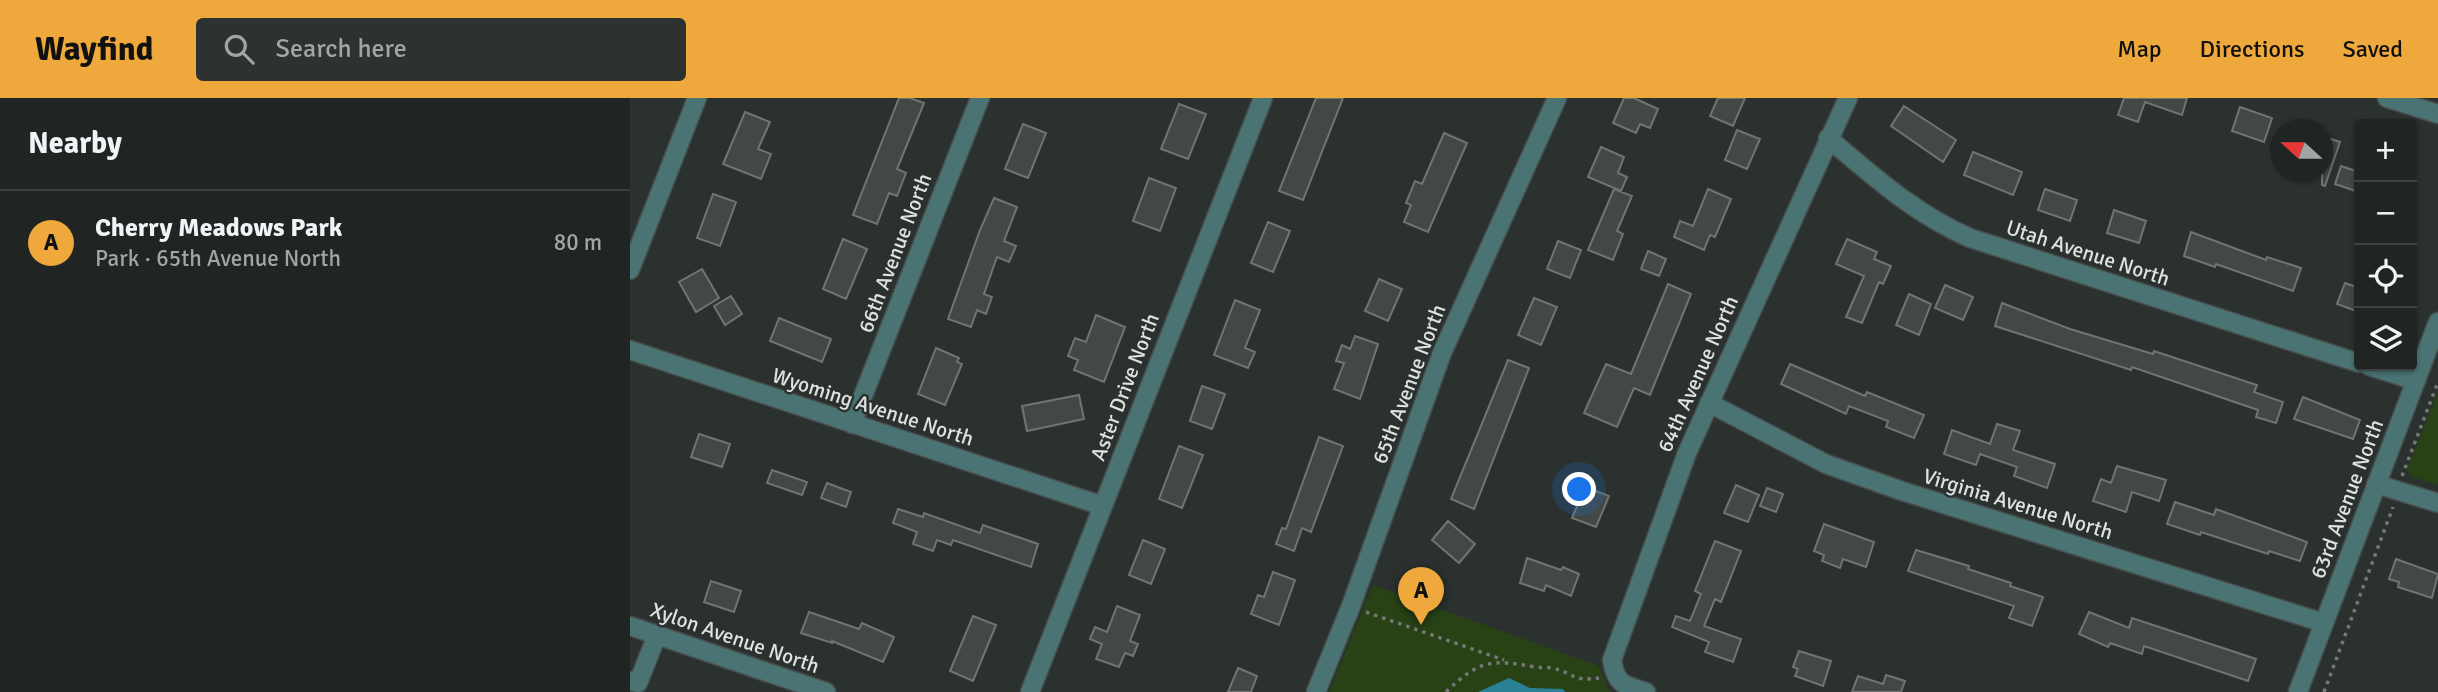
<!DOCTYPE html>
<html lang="en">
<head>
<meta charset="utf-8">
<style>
  :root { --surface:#202523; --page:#2d3130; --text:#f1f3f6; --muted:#a2a5a6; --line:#3d4241; --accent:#eea83c }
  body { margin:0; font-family:Signika,sans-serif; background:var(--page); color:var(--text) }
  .controls { position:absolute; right:21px; top:21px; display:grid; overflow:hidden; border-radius:7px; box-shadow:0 2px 5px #0004 }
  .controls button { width:63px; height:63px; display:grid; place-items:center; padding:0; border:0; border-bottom:2px solid var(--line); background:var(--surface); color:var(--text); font:35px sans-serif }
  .compass { position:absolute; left:1640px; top:21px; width:63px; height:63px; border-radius:50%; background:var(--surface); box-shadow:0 2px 5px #0004; rotate:291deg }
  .you { position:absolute; left:950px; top:392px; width:24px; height:24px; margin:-18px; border:5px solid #fff; border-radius:50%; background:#1a73e8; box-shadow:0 0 0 10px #1a73e833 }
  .badge { display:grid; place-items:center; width:46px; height:46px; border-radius:50%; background:var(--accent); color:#111; font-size:23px; font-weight:700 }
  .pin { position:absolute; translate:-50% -58px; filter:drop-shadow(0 2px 4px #0008) }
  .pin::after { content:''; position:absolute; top:37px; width:24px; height:21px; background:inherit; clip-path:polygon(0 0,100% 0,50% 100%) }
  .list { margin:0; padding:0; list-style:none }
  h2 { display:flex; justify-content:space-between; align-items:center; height:91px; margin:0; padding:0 28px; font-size:30px }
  h2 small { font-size:23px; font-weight:400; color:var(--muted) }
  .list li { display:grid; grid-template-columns:46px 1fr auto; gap:21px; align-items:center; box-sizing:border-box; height:105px; padding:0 28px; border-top:2px solid var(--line) }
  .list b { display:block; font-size:26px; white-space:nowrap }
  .list p { margin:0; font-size:23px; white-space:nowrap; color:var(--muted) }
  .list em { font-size:23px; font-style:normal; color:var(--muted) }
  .icon { flex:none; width:38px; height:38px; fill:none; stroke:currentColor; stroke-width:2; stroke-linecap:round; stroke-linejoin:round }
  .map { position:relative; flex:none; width:1808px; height:594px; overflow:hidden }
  header { display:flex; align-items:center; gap:42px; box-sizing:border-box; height:98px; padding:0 35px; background:var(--accent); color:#111 }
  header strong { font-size:33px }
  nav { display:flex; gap:38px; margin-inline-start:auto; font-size:24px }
  .search { width:490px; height:63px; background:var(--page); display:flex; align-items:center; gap:18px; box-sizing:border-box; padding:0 24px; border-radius:7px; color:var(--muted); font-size:26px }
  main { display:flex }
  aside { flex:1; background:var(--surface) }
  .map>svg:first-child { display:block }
  .green { fill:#284215 }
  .water { fill:#298193 }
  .building { fill:#434844; stroke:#707571; stroke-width:2 }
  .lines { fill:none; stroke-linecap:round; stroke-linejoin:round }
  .minor-casing { stroke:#484d4b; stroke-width:21 }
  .path { stroke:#737876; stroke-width:3.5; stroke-dasharray:3.5 5; stroke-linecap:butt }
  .minor { stroke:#497473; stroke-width:18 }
  .labels { text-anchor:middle; stroke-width:5; stroke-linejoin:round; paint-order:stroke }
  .street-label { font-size:21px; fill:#dee2e1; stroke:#2b312f }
</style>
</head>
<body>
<header>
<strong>Wayfind</strong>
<div class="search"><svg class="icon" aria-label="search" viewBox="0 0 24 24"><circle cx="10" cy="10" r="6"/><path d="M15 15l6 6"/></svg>Search here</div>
<nav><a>Map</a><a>Directions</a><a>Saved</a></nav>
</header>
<main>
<aside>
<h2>Nearby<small></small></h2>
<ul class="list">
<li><span class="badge">A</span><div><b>Cherry Meadows Park</b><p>Park · 65th Avenue North</p></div><em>80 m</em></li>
</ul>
</aside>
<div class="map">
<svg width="1808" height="594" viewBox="0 0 1808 594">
  <rect width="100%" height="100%" fill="#2b312f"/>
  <path class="green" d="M1808,293V387L1783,379L1777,372Z
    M743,487L969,568L978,592L983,594H699Z"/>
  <path class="water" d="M879,580L900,590L933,591L935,594H848Z"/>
  <path class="building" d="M269,0H280L294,5L267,71L276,75L267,98L259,95L247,126L223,117Z
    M686,0H713L673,102L649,93Z
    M994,0H1004L1028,11L1020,30L1010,26L1006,35L983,25Z
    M1088,0H1115L1103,28L1080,18Z
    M1494,0H1557L1552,17L1515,4L1508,24L1488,17Z
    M549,6L576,16L558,61L531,51Z
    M1274,8L1326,42L1313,64L1261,28Z
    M1610,9L1642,20L1634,44L1602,33Z
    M115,14L140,24L128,51L141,56L131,81L93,66Z
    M393,26L416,35L398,80L375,71Z
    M1107,32L1130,41L1117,71L1095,62Z
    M814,35L837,45L798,134L774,124L781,107L776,105L785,83L792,86Z
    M1692,38L1710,44L1695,88L1692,87Z
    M971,49L994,59L988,75L997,79L991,93L958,79Z
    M1343,54L1392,74L1383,97L1334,77Z
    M1711,68L1729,74V94L1705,86Z
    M519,80L546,90L530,133L503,123Z
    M984,91L1002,98L987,133L993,136L983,162L958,152Z
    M1078,91L1101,101L1085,139L1080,137L1074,152L1044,139L1050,123L1063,128Z
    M1415,91L1447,102L1440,123L1408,112Z
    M83,96L106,104L90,148L67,140Z
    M364,100L387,109L374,143L386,148L379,164L367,159L354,196L362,199L356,216L347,212L341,229L318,221L350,132Z
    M1484,112L1516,123L1509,145L1477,135Z
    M638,124L660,133L643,174L621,165Z
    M1561,134L1636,162L1637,159L1671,170L1663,193L1586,166L1585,169L1554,158Z
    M213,141L237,151L216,201L193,191Z
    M1217,141L1247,154L1244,161L1261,168L1253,186L1249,184L1232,225L1216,219L1234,178L1206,166Z
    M928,143L951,152L940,180L917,171Z
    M1018,153L1036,161L1029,178L1011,171Z
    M72,171L89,200L66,214L49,184Z
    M749,181L772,191L758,223L735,213Z
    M1715,185L1729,190V214L1707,206Z
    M1038,186L1061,196L1020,297L1004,290L987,329L954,315L976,266L1001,276Z
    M1315,187L1343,199L1333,222L1305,210Z
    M1279,196L1301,206L1289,237L1266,227Z
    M101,198L112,216L95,227L84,208Z
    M904,200L927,209L911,247L888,237Z
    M605,202L630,212L615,250L625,254L618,270L584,257Z
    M1372,205L1440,231L1523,256L1524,253L1627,287L1624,294L1653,304L1646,325L1626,319L1628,312L1502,269L1501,272L1365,228Z
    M466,217L495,229L474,284L444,272L448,262L438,258L445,240L456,244Z
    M149,220L201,241L192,264L140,243Z
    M725,238L748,246L730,301L704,291L714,265L706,263L712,247L720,251Z
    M306,250L329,260L327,264L332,266L315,307L288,296Z
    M878,262L899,270L844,411L821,401Z
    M1160,266L1235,298L1237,294L1294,317L1284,340L1256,329L1258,323L1219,308L1216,316L1151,286Z
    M572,288L595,296L582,331L560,323Z
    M449,297L454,321L397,333L392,308Z
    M1673,299L1730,322L1723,341L1664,321Z
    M1367,326L1390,333L1383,352L1425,366L1417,390L1384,378L1387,369L1350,356L1346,367L1314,356L1322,332L1360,346Z
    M69,336L100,346L92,369L61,359Z
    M689,339L713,348L681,434L672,430L664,453L646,446L652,430L656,431Z
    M549,348L573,357L552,410L529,401Z
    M1487,368L1536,382L1529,403L1502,394L1496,414L1463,403L1471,381L1481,385Z
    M142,372L177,384L172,397L137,385Z
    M197,385L221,394L216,409L191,400Z
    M1106,387L1129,397L1118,424L1094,415Z
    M955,389L979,398L966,429L942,420Z
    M1137,390L1153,396L1146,414L1130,408Z
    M1545,404L1584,417L1586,411L1677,444L1670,463L1639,453L1638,456L1571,434L1570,437L1537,426Z
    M268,411L293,419L294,415L350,435L353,427L408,446L401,469L323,442L321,447L307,442L303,453L283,446L287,434L263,425Z
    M818,423L845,446L829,465L802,442Z
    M1194,426L1244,444L1236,469L1213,461L1210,470L1192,463L1194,457L1184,453Z
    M513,442L535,451L521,486L499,477Z
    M1085,443L1111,453L1091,504L1085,501L1074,528L1111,541L1103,564L1075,554L1079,544L1042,529L1046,518L1060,523L1071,496L1065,493Z
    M1286,452L1339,468L1338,471L1381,485L1380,488L1413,499L1402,528L1379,520L1384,508L1278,473Z
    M897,460L931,472L933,469L949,476L941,498L916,487L914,493L890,485Z
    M1766,461L1808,476L1802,500L1768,489L1769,484L1759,481Z
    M643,474L665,482L649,527L621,516L628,497L634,499Z
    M81,483L111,493L104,514L74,504Z
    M487,508L510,517L500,543L508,546L503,558L495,555L489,569L466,561L472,546L460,541L465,529L477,534Z
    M179,514L229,531L232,525L264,539L253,564L202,543V545L171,535Z
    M1459,514L1499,530L1502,520L1626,561L1618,583L1514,548L1512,556L1480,545L1478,549L1449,536Z
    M343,518L366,527L343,583L320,573Z
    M1169,553L1201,563L1193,588L1165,578L1168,571L1163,569Z
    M608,570L627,578L621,594H598Z
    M1256,577L1275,583L1271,594H1222L1228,578L1253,586Z"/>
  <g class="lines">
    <defs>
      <path id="minor" d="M1757,0L1808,16
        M1198,40C1243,78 1286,117 1340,140L1729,265
        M0,172L67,0
        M0,252L473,408
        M1739,268L1786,283
        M1079,305L1196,366L1272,393L1694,525
        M222,326L350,0
        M1746,386L1808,405
        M0,528L196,594
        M0,583L8,585L27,537
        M400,594L633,0
        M686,594L721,508L812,255L927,0
        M1016,594C994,587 986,587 982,562L1057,355L1218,0
        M1668,594L1808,224"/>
    </defs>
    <use href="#minor" class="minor-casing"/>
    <path class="path" d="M1772,378L1808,284
      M736,514L874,562
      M816,594C849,562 861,561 905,569C911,570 917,569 922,570C945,575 941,584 969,580
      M1694,594L1763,409"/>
    <use href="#minor" class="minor"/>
  </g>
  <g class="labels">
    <g class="street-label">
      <text transform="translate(265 155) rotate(-69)" y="7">66th Avenue North</text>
      <text transform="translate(1458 155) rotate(18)" y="7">Utah Avenue North</text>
      <text transform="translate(1068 276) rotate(-66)" y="7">64th Avenue North</text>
      <text transform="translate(779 286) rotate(-69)" y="7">65th Avenue North</text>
      <text transform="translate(495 289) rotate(-69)" y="7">Aster Drive North</text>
      <text transform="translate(243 309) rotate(18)" y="7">Wyoming Avenue North</text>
      <text transform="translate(1717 401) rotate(-69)" y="7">63rd Avenue North</text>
      <text transform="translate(1388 406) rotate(17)" y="7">Virginia Avenue North</text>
      <text transform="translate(105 540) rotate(19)" y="7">Xylon Avenue North</text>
    </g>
  </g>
</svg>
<div class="controls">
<button>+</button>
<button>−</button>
<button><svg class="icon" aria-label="locate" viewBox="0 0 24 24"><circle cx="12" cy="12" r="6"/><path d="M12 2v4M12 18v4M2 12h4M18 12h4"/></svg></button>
<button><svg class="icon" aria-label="layers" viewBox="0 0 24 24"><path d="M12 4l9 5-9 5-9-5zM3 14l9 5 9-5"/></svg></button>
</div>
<svg class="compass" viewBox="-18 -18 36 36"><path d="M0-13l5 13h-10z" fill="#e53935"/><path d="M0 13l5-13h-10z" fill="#a2a5a6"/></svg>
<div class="you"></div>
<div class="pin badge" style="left:791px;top:527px">A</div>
</div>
</main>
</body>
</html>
